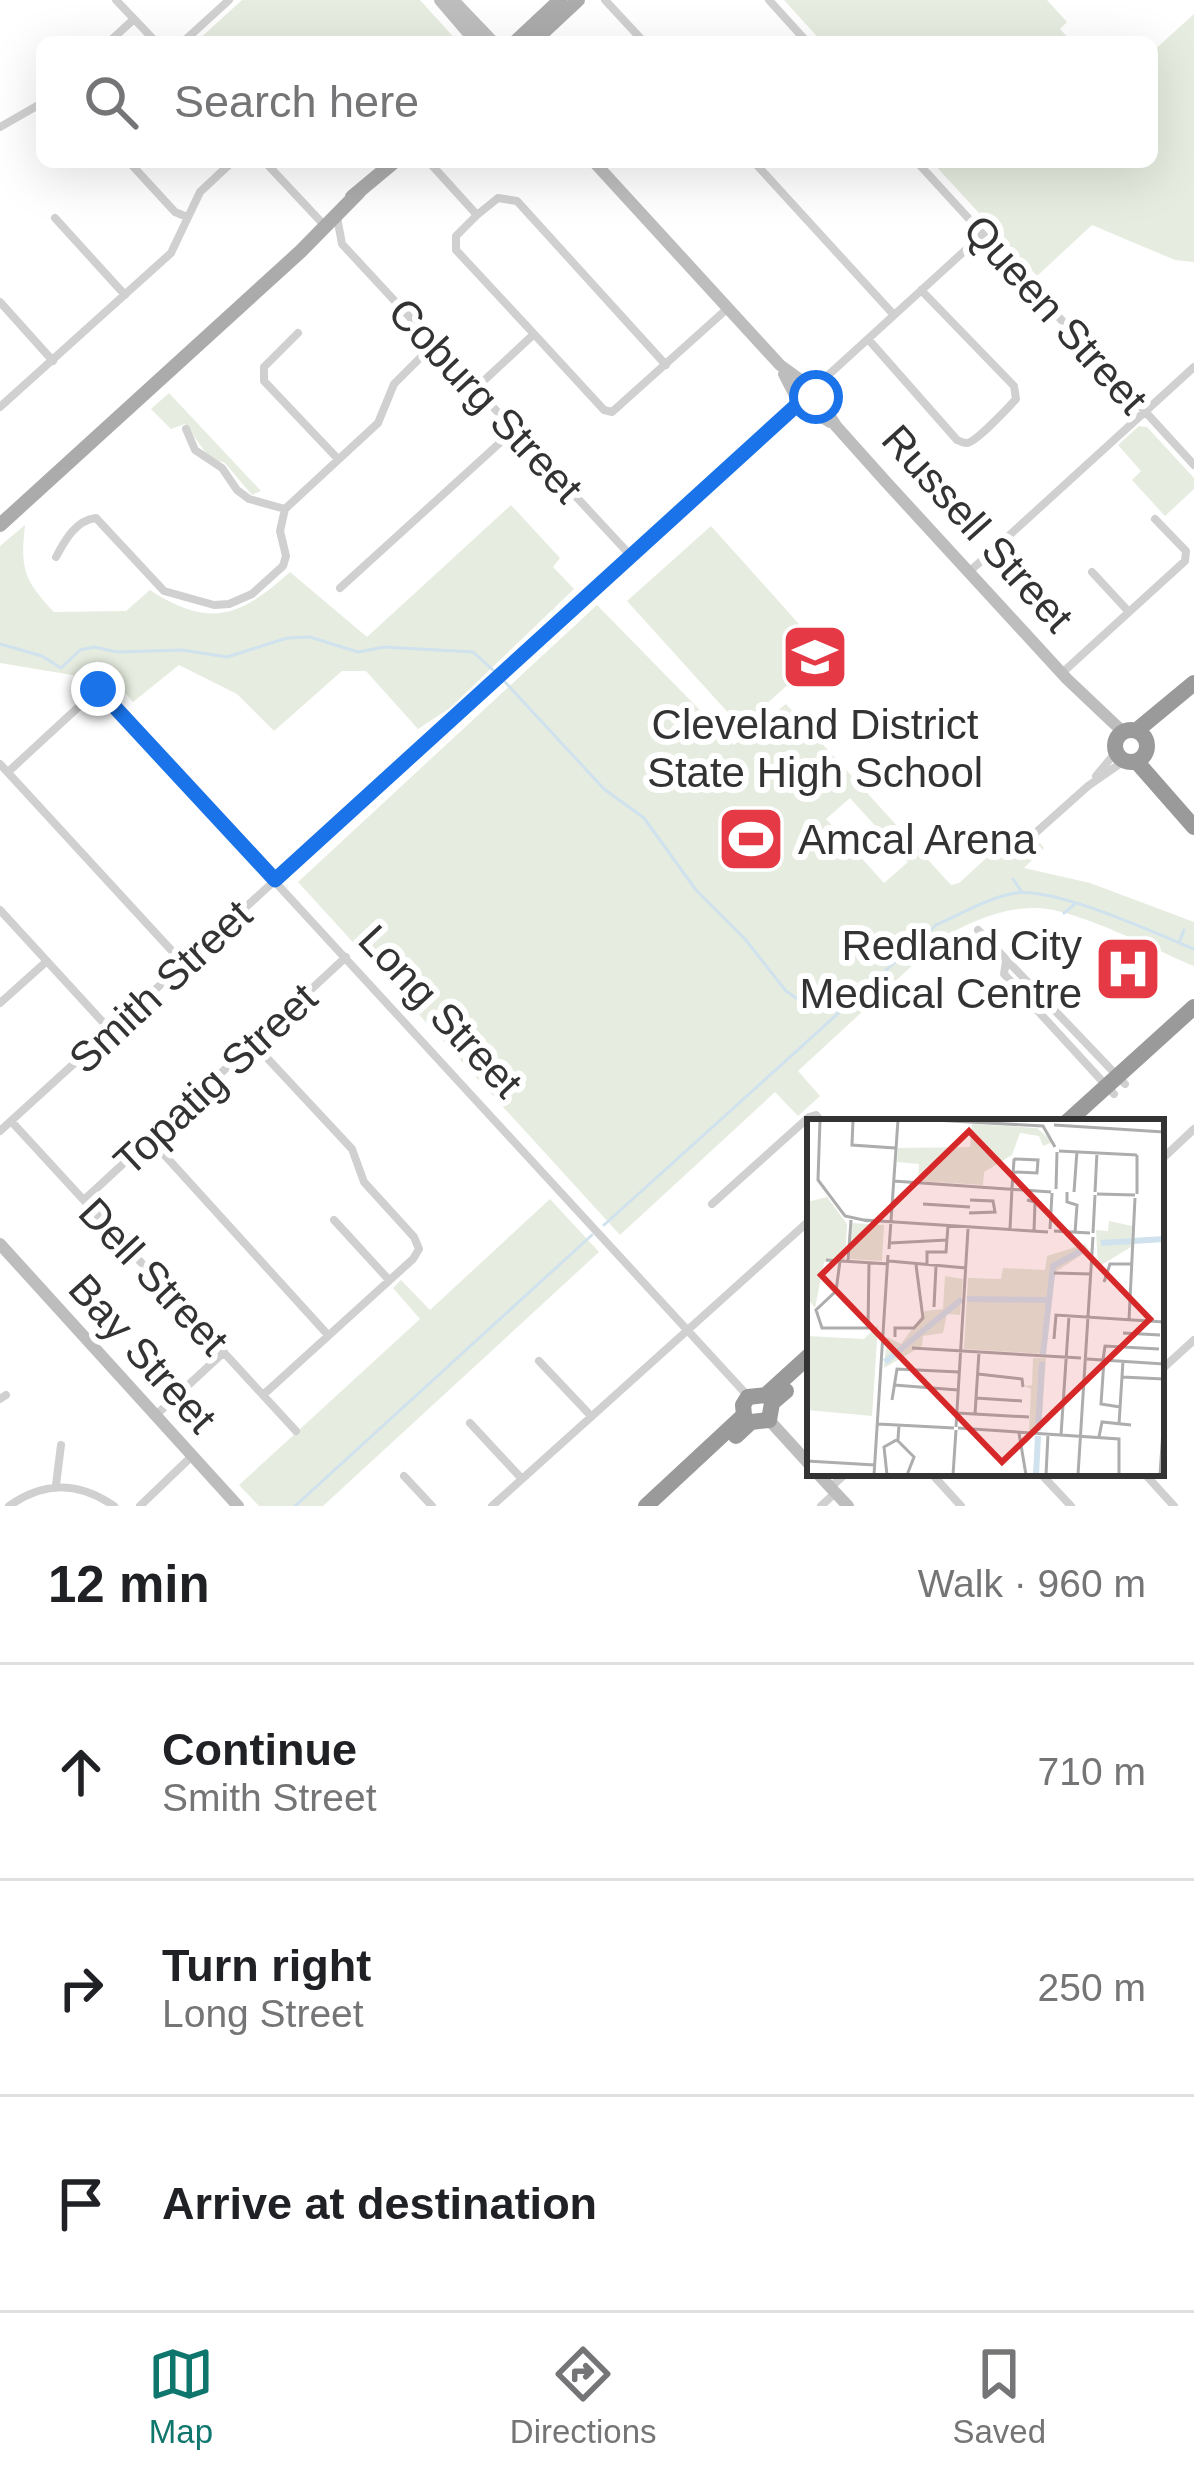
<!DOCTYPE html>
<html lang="en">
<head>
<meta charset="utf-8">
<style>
  :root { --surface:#fff; --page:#f6f6f6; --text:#202124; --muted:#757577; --line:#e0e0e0; --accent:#0f766e }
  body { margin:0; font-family:Helvetica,sans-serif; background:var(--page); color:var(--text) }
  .stop { position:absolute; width:36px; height:36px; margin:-27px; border:9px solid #1a73e8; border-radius:50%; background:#fff }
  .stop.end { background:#1a73e8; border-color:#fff; box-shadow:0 3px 12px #0008 }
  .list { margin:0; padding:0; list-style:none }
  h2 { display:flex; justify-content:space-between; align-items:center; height:156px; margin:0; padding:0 48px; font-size:51px }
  h2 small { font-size:39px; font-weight:400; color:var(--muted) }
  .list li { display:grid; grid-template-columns:78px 1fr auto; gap:36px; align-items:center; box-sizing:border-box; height:216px; padding:0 48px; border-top:3px solid var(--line) }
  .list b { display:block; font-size:45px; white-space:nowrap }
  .list p { margin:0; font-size:39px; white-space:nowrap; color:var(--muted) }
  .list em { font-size:39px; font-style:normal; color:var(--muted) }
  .icon { flex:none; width:66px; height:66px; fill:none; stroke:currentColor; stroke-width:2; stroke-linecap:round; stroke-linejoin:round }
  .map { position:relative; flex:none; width:1194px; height:1506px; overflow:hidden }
  .search { position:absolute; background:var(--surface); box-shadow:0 12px 48px #0002; left:36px; right:36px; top:36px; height:132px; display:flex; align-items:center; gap:30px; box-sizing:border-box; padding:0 42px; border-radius:18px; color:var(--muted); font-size:45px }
  .sheet { height:804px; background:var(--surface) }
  nav { display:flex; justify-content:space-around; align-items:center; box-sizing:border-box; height:168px; border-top:3px solid var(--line); background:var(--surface); font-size:33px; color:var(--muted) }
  nav a { display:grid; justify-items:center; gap:6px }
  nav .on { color:var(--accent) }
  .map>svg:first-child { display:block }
  .green { fill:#e6ecdf; fill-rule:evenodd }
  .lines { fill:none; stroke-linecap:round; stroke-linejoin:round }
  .stream { stroke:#cfe2ee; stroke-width:3 }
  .street { stroke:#d0d0d0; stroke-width:8 }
  .secondary { stroke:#bdbdbd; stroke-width:12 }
  .primary { stroke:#ababab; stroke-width:14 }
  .highway { stroke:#9a9a9a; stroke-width:16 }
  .route { stroke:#1a73e8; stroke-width:15 }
  .labels { text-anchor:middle; stroke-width:12; stroke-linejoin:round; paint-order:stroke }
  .street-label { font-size:42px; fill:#333; stroke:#fff }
  .poi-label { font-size:42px; fill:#333; stroke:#fff }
  .inset-river { fill:none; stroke:#cfe2ee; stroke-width:6 }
  .inset-road { fill:none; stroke:#adadad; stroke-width:3 }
  .view { fill:#d62828; fill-opacity:0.15; stroke:#d62828; stroke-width:6 }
  .inset-edge { fill:none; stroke:#333; stroke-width:6 }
</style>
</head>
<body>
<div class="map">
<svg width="1194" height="1506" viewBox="0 0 1194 1506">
  <rect width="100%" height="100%" fill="#fff"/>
  <path class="green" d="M242,0H420L458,42H196Z
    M784,0H1047L1067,22L1060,29L1072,42H822Z
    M1194,14V262L1175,260L1092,225L1037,276L932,162H1152V52Z
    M169,393L261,491L252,495L225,463L209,457L185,424L171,429L151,409Z
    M1139,426L1147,427L1194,478V489L1165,516L1132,480L1141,471L1118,445Z
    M511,505L560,558L553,567L574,589L450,708L418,729L366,671H342L274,731L237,694L179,665L133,702L97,661L78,676L0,663V546L25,525C20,569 24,580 54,612L126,611L150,590C210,629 240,617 290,572L367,637Z
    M711,526L824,652L741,727L627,601Z
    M597,605L734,745L786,704L951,885L959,883L1017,830L1027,846L1040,843L1044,848L1024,868L1090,883L1194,922V966C1155,950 1077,909 1037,908C1005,907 968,922 941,939L798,1071L820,1096L798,1116L775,1092L620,1235L298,882ZM850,798L908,862L884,883L826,819Z
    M550,1199L599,1252L323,1506H259L239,1485L420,1319L393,1288L401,1280L430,1310Z"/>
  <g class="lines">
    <path class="stream" d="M0,644L42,656L61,668L80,650L94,647L117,652L182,650L227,657L287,638L310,637L358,652L385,647L473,652L493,670
      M505,682L604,789L644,818L696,890L745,939L786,991L815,1011L842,1010
      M1013,879L1022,892
      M1064,913L1075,904
      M1179,943L1184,930
      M604,1225L936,925C962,914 987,898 1015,893C1055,887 1153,932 1194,949
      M295,1506L592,1235"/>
    <path class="street" d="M116,0L156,42
      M605,0L644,42
      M769,0L807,42
      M109,42L134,19
      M183,42L229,0
      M0,127L42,103
      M129,162L175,212L187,217
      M265,162L325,226
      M429,162L477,215L498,198L517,201L666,365
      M754,162L894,315
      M917,162L1194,465
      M477,215L456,236V250L534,334
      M337,217L342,244L631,556
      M55,218L125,295
      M0,302L53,361
      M298,333L264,367V381L338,459
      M868,339L957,440C960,441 963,443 967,443C975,443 1009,407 1016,399L1014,386L921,290
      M476,388L534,334L604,410L612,412L728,308
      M813,389L982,235
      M0,407L171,253L200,192L232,162
      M186,429L195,450L222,468L237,490L249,499L285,509
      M285,509L378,423L394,384L434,344
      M56,557C65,540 76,520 96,518L164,591L214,605L229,604L252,594L283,566L286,556L280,531L285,509
      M969,572L1194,367
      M1092,572L1129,612
      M340,588L514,430
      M82,672L747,1395
      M1062,673L1185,561L1186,551L1155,519
      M0,764L184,964
      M8,772L98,689
      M1096,776L1116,752
      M1032,836L1088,786L1124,761
      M0,910L111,1031
      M978,930L1125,1084
      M1006,961L1004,974L1114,1094
      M0,1003L47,961
      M254,1044L352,1149L364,1182L414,1237L419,1249L413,1259L263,1395
      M11,1121L296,1431
      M0,1131L799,403
      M150,1139L328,1335
      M1161,1160L1194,1129
      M84,1200L346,957
      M712,1204L809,1117L816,1115L822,1122
      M334,1220L389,1280
      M539,1361L591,1416
      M1161,1370L1194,1340
      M0,1399L6,1395
      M155,1416L224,1352
      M470,1423L522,1479
      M931,1473L961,1506
      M1040,1473L1071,1506
      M1144,1473L1174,1506
      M404,1476L432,1506
      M56,1485L61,1445
      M831,1487L846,1473
      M9,1506C44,1481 78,1481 114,1506
      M140,1506L192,1456
      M492,1506L810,1220
      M821,1506L834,1494"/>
    <path class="secondary" d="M440,0L476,42
      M453,0L493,42
      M594,162L780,365L813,389L836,426L887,483L1067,679L1123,732
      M784,374L799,403L830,422
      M0,1244L238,1506
      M769,1420L810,1465
      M817,1473L848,1506"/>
    <path class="primary" d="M515,42L560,0
      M533,42L578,0
      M352,197L394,162
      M0,525L301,251L359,192"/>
    <path class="highway" d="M1115 746a16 16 0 1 1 32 0a16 16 0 1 1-32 0Z
      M1136,731L1194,683
      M1136,761L1194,827
      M1067,1122L1194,1007
      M736,1436L751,1422L769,1420L772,1403L786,1391
      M646,1506L744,1415L743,1405L748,1397L766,1395L810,1355"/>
  </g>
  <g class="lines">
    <path class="route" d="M98,689L275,880L799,403L809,406L816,397"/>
  </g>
  <defs>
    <symbol id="school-square" viewBox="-11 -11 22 22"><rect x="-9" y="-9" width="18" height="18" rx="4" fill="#e63946" stroke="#fff"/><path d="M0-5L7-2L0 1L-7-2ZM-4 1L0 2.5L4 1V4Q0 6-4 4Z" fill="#fff"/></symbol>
    <symbol id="stadium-square" viewBox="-11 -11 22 22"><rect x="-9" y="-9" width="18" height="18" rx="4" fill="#e63946" stroke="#fff"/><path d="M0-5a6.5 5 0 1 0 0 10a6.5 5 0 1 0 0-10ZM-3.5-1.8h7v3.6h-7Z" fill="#fff"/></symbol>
    <symbol id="hospital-square" viewBox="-11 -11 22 22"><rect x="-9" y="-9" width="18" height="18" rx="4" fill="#e63946" stroke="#fff"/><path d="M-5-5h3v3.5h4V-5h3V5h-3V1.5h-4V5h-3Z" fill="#fff"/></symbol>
  </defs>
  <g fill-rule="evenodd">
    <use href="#school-square" x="777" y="619" width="76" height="76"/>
    <use href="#stadium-square" x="713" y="801" width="76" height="76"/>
    <use href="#hospital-square" x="1090" y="931" width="76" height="76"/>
  </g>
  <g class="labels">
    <g class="street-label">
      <text transform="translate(1056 314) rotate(48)" y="15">Queen Street</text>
      <text transform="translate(486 400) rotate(47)" y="15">Coburg Street</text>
      <text transform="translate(978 528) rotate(48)" y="15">Russell Street</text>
      <text transform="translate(160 986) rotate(-43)" y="15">Smith Street</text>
      <text transform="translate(441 1011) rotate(47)" y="15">Long Street</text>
      <text transform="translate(215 1079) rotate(-43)" y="15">Topatig Street</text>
      <text transform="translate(154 1276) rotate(47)" y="15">Dell Street</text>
      <text transform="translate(143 1353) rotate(48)" y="15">Bay Street</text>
    </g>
    <g class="poi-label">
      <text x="815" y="739">Cleveland District<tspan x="815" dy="48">State High School</tspan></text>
      <text x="798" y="854" text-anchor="start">Amcal Arena</text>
      <text x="1082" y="960" text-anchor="end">Redland City<tspan x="1082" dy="48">Medical Centre</tspan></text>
    </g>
  </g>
  <g transform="translate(807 1119)">
    <rect width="357" height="357" fill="#fff"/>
    <path d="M165,5L230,9L246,23L236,27L232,17L213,14L205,36L177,53L176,66L111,62L112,45L90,43L91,29L163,28ZM20,78L40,105L38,140L17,143L8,189L0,179V83ZM302,102L325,107L324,128L291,148L289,111L301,112ZM45,104L77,106L75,142L43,140ZM278,125L282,131L245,155L239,235L157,230L161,159L194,160L196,149L238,151L240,137ZM138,157L156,160L153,196L140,195L136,214L116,217L115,227L77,249L80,218L94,225L118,192L136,190ZM71,206L65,297L0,291V217L57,220ZM226,239H239L234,312H222L224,270L217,267L225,266Z" fill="#e6ecdf"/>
    <path class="inset-river" d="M294,124L357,120M160,180L239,181M236,235L246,147L279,129M78,243L155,180M231,311L235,243M229,356L231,317"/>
    <path class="inset-road" d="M13,1L11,61L38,97L61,102M46,1L45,26L88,29M127,1L236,7L248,28M247,6L357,13M252,32L330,36M330,36V75M86,62L244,73M249,70L250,33M260,73V83L270,86L268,114M267,73L270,32M288,73L290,33M290,75L328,76M220,81L228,83L227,112M116,85L163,88M162,94L188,93L186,82L163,81M57,101L241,113M203,110L205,69L207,41L208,40L231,41L230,54L207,53M243,110L245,74M247,112L283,114M286,114L288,76M83,124L140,121M82,130L91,1M19,141L82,145M33,142L29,172L9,191L15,209H61L62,144M41,142L44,101M82,142L159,149M120,147V133H139L141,107M247,154L284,155M297,163L303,145H325M127,188L129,147M322,201L328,79M316,214L353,216M88,218V209H107L116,199L109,146M247,220L249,196L357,203M105,229L274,239M280,240L357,245M296,241L298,227L352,230M297,241L294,285L313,288M171,255L215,260L216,268M315,258L357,260M87,266L151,271M169,279L215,282M85,281L90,250L152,253M150,294L222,298M168,295L172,233M71,305L147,309M312,305L316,242M149,308L161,110M151,309L312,320V356M212,314L219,356M254,316L262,197M292,318L295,303L324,306M90,321L107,338L100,356M0,342L68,346M67,356L81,136M80,356L77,328L91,320L92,306M146,356L149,311M239,356L241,315M271,356L286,118M353,356L357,296"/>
    <path class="view" d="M162,12L343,200L195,343L14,156Z"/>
    <rect width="357" height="357" class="inset-edge"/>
  </g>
</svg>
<div class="stop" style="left:816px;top:397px"></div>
<div class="stop end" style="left:98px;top:689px"></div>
<div class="search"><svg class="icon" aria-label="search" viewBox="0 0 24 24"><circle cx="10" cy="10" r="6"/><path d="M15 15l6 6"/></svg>Search here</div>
</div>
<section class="sheet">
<h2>12 min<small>Walk · 960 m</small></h2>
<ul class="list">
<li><svg class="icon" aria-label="ahead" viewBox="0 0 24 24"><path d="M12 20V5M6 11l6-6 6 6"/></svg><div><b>Continue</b><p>Smith Street</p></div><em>710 m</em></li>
<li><svg class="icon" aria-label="right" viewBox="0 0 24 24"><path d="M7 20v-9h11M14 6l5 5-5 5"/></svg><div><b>Turn right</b><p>Long Street</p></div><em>250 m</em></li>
<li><svg class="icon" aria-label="arrive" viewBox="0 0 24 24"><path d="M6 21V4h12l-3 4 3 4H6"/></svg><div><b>Arrive at destination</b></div></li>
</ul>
</section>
<nav>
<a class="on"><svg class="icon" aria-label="map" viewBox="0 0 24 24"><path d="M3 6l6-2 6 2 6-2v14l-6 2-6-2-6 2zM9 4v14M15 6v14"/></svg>Map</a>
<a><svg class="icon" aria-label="directions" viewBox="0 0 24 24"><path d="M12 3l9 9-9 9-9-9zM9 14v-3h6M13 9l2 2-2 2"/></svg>Directions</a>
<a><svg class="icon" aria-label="saved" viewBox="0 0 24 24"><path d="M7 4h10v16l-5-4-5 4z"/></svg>Saved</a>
</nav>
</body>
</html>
